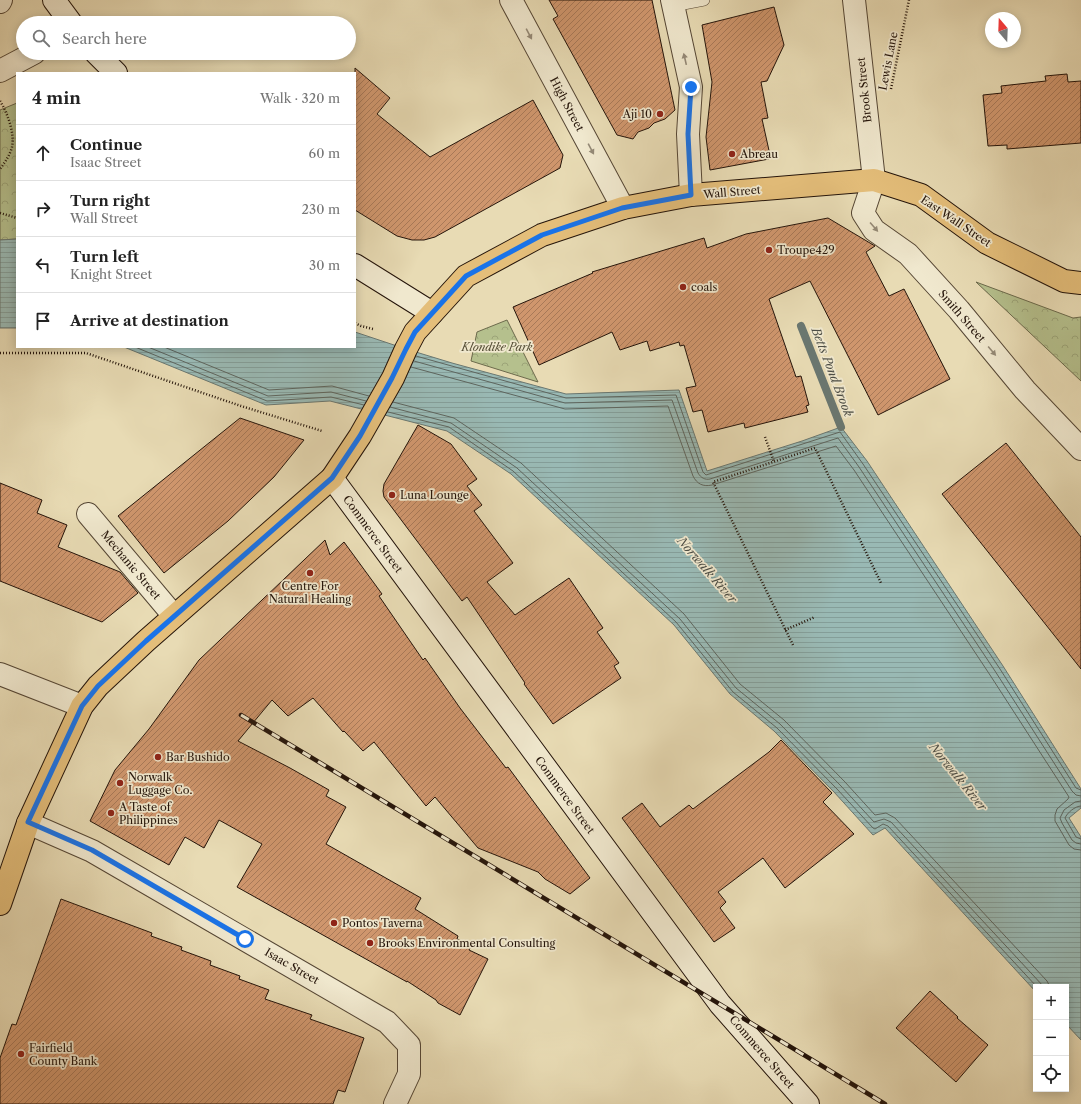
<!DOCTYPE html>
<html lang="en">
<head>
<meta charset="utf-8">
<style>
  :root { --surface:#fff; --page:#f2f2f2; --text:#222; --muted:#767676; --line:#e0e0e0 }
  body { margin:0; font-family:"Libre Caslon Text",serif; background:var(--page); color:var(--text) }
  .controls { position:absolute; right:12px; bottom:12px; display:grid; overflow:hidden; border-radius:0px; box-shadow:0 2px 10px #0003 }
  .controls button { width:36px; height:36px; display:grid; place-items:center; padding:0; border:0; border-bottom:1px solid var(--line); background:var(--surface); color:var(--text); font:20px sans-serif }
  .compass { position:absolute; left:985px; top:12px; width:36px; height:36px; border-radius:50%; background:var(--surface); box-shadow:0 2px 10px #0003; rotate:341deg }
  .stop { position:absolute; width:12px; height:12px; margin:-9px; border:3px solid #1a73e8; border-radius:50%; background:#fff }
  .stop.end { background:#1a73e8; border-color:#fff; box-shadow:0 1px 4px #0008 }
  .list { margin:0; padding:0; list-style:none }
  h2 { display:flex; justify-content:space-between; align-items:center; height:52px; margin:0; padding:0 16px; font-size:17px }
  h2 small { font-size:13px; font-weight:400; color:var(--muted) }
  .list li { display:grid; grid-template-columns:26px 1fr auto; gap:12px; align-items:center; box-sizing:border-box; height:56px; padding:0 16px; border-top:1px solid var(--line) }
  .list b { display:block; font-size:15px; white-space:nowrap }
  .list p { margin:0; font-size:13px; white-space:nowrap; color:var(--muted) }
  .list em { font-size:13px; font-style:normal; color:var(--muted) }
  .icon { flex:none; width:22px; height:22px; fill:none; stroke:currentColor; stroke-width:2; stroke-linecap:round; stroke-linejoin:round }
  .map { position:relative; flex:none; width:1081px; height:1104px; overflow:hidden }
  .search { position:absolute; background:var(--surface); box-shadow:0 2px 10px #0003; left:16px; top:16px; width:340px; height:44px; display:flex; align-items:center; gap:10px; box-sizing:border-box; padding:0 14px; border-radius:22px; color:var(--muted); font-size:15px }
  .panel { position:absolute; background:var(--surface); box-shadow:0 2px 10px #0003; left:16px; top:72px; width:340px; height:276px; border-radius:0px }
  .map>svg:first-child { display:block }
  .park { fill:url(#park-crowns); stroke:#6c6a4c }
  .water { fill:url(#water-rules); stroke:#6a7770 }
  .lines { fill:none; stroke-linecap:round; stroke-linejoin:round }
  .shore { stroke:#5e665f; stroke-width:1 }
  .stream { stroke:#6a7770; stroke-width:8 }
  .building { fill:url(#building-hatch); stroke:#24140a }
  .lane-casing { stroke:#554634; stroke-width:12 }
  .street-casing { stroke:#554634; stroke-width:24 }
  .secondary-casing { stroke:#24140a; stroke-width:24 }
  .primary-casing { stroke:#24140a; stroke-width:24 }
  .path { stroke:#24140a; stroke-width:2.5; stroke-dasharray:1 2; stroke-linecap:butt }
  .lane { stroke:#f0e8ce; stroke-width:11 }
  .street { stroke:#f0e8ce; stroke-width:22 }
  .secondary { stroke:#f0e8ce; stroke-width:22 }
  .primary { stroke:#e4be7a; stroke-width:22 }
  .rail-casing { stroke:#24140a; stroke-width:4.5 }
  .rail { stroke:#f0e8ce; stroke-width:3; stroke-dasharray:9; stroke-linecap:butt }
  .oneway { fill:#948976 }
  .route { stroke:#1a73e8; stroke-width:5 }
  .poi-dot { fill:#8f2418; stroke:#f0e8ce; stroke-width:1.5 }
  .labels { text-anchor:middle; stroke-width:3.5; stroke-linejoin:round; paint-order:stroke }
  .street-label { font-size:11px; fill:#24140a; stroke:#f0e8ce }
  .poi-label { font-size:11px; fill:#24140a; stroke:#f0e8ce; text-anchor:start }
  .park-label { font-size:11px; font-style:italic; fill:#575038; stroke:#f0e8ce }
  .water-label { font-size:12px; font-style:italic; fill:#4d4e46; stroke:#f0e8ce }
</style>
</head>
<body>
<div class="map">
<svg width="1081" height="1104" viewBox="0 0 1081 1104">
  <defs>
    <pattern id="park-crowns" width="20" height="18" patternUnits="userSpaceOnUse"><rect width="20" height="18" fill="#b5c08d"/><path d="M2 6a3 3 0 1 1 6 0M12 15a3 3 0 1 1 6 0" fill="none" stroke="#9ca478"/></pattern>
    <pattern id="water-rules" width="6" height="5" patternUnits="userSpaceOnUse"><rect width="6" height="5" fill="#99b9b4"/><path d="M0 2.5h6" fill="none" stroke="#849e99"/></pattern>
    <pattern id="building-hatch" width="6" height="6" patternUnits="userSpaceOnUse"><rect width="6" height="6" fill="#cf966d"/><path d="M-1 1l2-2M0 6l6-6M5 7l2-2" fill="none" stroke="#a87958"/></pattern>
  </defs>
  <rect width="100%" height="100%" fill="#e8dbb4"/>
  <filter id="stains"><feTurbulence type="fractalNoise" baseFrequency=".005" numOctaves="4"/><feColorMatrix values="0 0 0 0 .2 0 0 0 0 .09 0 0 0 0 .02 0 0 0 .5 -.17"/></filter>
  <radialGradient id="worn" r=".72"><stop offset=".6" stop-color="#630" stop-opacity="0"/><stop offset="1" stop-color="#630" stop-opacity=".3"/></radialGradient>
  <path class="park" d="M17,103V239L0,240V110Z
    M976,282L1073,318L1081,317V381Z
    M507,320L538,382L471,361L477,332Z"/>
  <path class="water" d="M17,239V328H0V240Z
    M355,332L406,349L452,363L566,394L679,390L707,471L802,441L841,427L867,461L1003,666L1081,789V808L1069,818L1081,837V1040L1066,1024V987H1036V992L885,828L873,835L834,792L774,731L730,694L674,625L511,474L447,431L330,401L266,405L124,347H355Z"/>
  <g class="lines">
    <path class="shore" d="M135,347L267,401L331,397L364,405
      M148,347L268,396L331,392L366,401
      M164,347L269,390L332,386L369,396
      M416,356L566,398L676,395L703,472L706,475L840,432L863,464L1000,669L1076,788L1081,790
      M414,361L565,403L672,400L698,473C701,478 705,480 710,479L838,438L859,467L995,671L1072,791L1076,795L1081,796
      M411,367L565,409L668,406L693,476C697,484 703,487 712,485L836,446L854,470L990,675L1069,797L1068,799L1057,809L1055,815V821L1069,845L1074,849L1081,850
      M393,402L454,418L521,463L684,614L740,684L784,720L845,782L875,815L886,813L895,818L1047,981L1050,987
      M390,407L451,423L517,468L680,619L736,688L780,724L841,786L874,822L884,819L891,822L1044,987
      M388,412L449,427L513,471L676,622L733,692L777,728L837,789L873,828L875,829L883,824L888,826L1037,987
      M1081,801L1075,802L1064,810L1060,818L1062,823L1072,840L1076,843L1081,844
      M1081,806C1075,806 1067,813 1065,818L1076,837L1081,839"/>
    <path class="stream" d="M801,326L841,427"/>
  </g>
  <path class="building" d="M549,0H652L675,110L665,119L654,123L649,128L638,132L633,139L617,135L553,19L558,16Z
    M774,7L784,45L767,81L761,82L768,118L762,119L770,155H768L769,159L710,170L706,137L712,82L702,25Z
    M355,68L390,98L377,114L430,157L533,100L563,155L560,168L435,237L424,240H412L397,236L355,210Z
    M1067,74L1068,82L1081,81V143L1007,149V145L988,146L983,95L1002,93L1001,86L1046,81L1045,76Z
    M828,218L875,246L866,252L889,296L904,289L950,379L878,415L810,281L769,299L796,377L801,376L809,405L806,406L808,412L745,428L744,423L708,432L702,410L693,412L686,388L696,386L684,345L680,346L679,342L650,351L647,341L620,350L612,332L539,365L513,307L593,273L592,272L704,238L707,248L746,234Z
    M240,418L304,440L274,477L228,521L164,573L118,516Z
    M418,425L451,444L477,479L467,486L482,505L474,511L513,563L487,582L515,615L569,578L603,628L597,632L619,663L614,666L621,678L553,724L524,684L525,683L467,597L462,601L384,497L383,491L384,484Z
    M1006,443L1081,537V669L942,494Z
    M0,483L42,500L37,513L67,525L58,547L120,572L138,593L102,622L0,581Z
    M325,540L330,555L344,542L382,594L379,596L423,660L425,658L460,708L506,768L508,767L590,878L570,894L545,879L538,872L478,848L435,797L426,806L374,742L363,751L344,731L343,732L313,698L288,716L272,700L238,741L290,768L329,790L326,796L346,807L326,844L421,898L415,909L458,936L457,939L471,946L469,950L488,959L460,1015L438,1003L436,1000L407,981V982L237,887L262,844L219,820L204,848L185,837L169,865L90,821L115,770L149,729L199,660Z
    M781,740L832,793L823,802L854,834L785,888L763,858L718,892L726,902L720,908L735,928L714,942L622,818L642,803L660,827L689,805L693,809L769,752Z
    M61,899L152,933L151,936L182,947L181,950L211,961L210,965L240,976L239,979L269,990L265,999L312,1015L310,1019L364,1038L345,1092L338,1090L333,1104H0V1058L12,1024L16,1025Z
    M930,991L958,1017L957,1018L988,1045L956,1082L896,1028Z"/>
  <g class="lines">
    <defs>
      <path id="lane" d="M673,6L704,0"/>
      <path id="street" d="M511,0L623,208
        M672,0L691,87L688,134L691,195
        M854,0L874,180L863,213L874,230L908,254L959,310L1025,390L1081,449
        M0,2L1,0
        M0,71L34,53
        M88,514L174,616
        M0,674L82,706
        M28,823L92,851L387,1022L409,1045V1074L395,1104"/>
      <path id="secondary" d="M54,0L71,23
        M96,53L116,73
        M355,265L432,313
        M332,478L720,1004L808,1104"/>
      <path id="primary" d="M0,904L28,823L82,706L98,686L146,641L332,478L360,436L393,378L406,349L415,332L466,276L542,235L623,208L691,195L874,180L921,195L987,243L1064,281L1081,283"/>
    </defs>
    <use href="#lane" class="lane-casing"/>
    <use href="#street" class="street-casing"/>
    <use href="#secondary" class="secondary-casing"/>
    <use href="#primary" class="primary-casing"/>
    <path class="path" d="M891,89L909,0
      M0,101C7,112 15,133 12,147C10,155 5,162 0,169
      M0,213L17,218
      M355,323L361,326L373,329
      M0,353H86L241,406L322,431
      M765,437L774,462
      M785,630L815,617
      M793,645L713,482L815,448L881,583"/>
    <use href="#lane" class="lane"/>
    <use href="#street" class="street"/>
    <use href="#secondary" class="secondary"/>
    <use href="#primary" class="primary"/>
    <defs>
      <path id="rail" d="M241,715L885,1104"/>
    </defs>
    <use href="#rail" class="rail-casing"/>
    <use href="#rail" class="rail"/>
  </g>
  <defs><path id="oneway-solid" d="M-6-.8H1V-3.2L6.5 0L1 3.2V.8H-6Z"/></defs>
  <g class="oneway">
    <use href="#oneway-solid" transform="translate(529 34) rotate(62)"/>
    <use href="#oneway-solid" transform="translate(685 59) rotate(-103)"/>
    <use href="#oneway-solid" transform="translate(591 149) rotate(62)"/>
    <use href="#oneway-solid" transform="translate(874 227) rotate(49)"/>
    <use href="#oneway-solid" transform="translate(992 351) rotate(50)"/>
  </g>
  <g class="lines">
    <path class="route" d="M245,939L92,850L28,822L82,706L98,686L146,641L332,478L360,436L392,378L406,349L415,332L466,276L542,235L622,208L691,195L688,134L691,87"/>
  </g>
  <g class="poi-dot">
    <circle cx="660" cy="114" r="4"/>
    <circle cx="732" cy="154" r="4"/>
    <circle cx="769" cy="250" r="4"/>
    <circle cx="683" cy="287" r="4"/>
    <circle cx="392" cy="495" r="4"/>
    <circle cx="310" cy="573" r="4"/>
    <circle cx="158" cy="757" r="4"/>
    <circle cx="120" cy="783" r="4"/>
    <circle cx="111" cy="813" r="4"/>
    <circle cx="334" cy="923" r="4"/>
    <circle cx="370" cy="943" r="4"/>
    <circle cx="21" cy="1054" r="4"/>
  </g>
  <g class="labels">
    <g class="street-label">
      <text transform="translate(888 61) rotate(-79)" y="4">Lewis Lane</text>
      <text transform="translate(864 90) rotate(-96)" y="4">Brook Street</text>
      <text transform="translate(567 104) rotate(62)" y="4">High Street</text>
      <text transform="translate(732 192) rotate(-5)" y="4">Wall Street</text>
      <text transform="translate(956 221) rotate(34)" y="4">East Wall Street</text>
      <text transform="translate(962 316) rotate(49)" y="4">Smith Street</text>
      <text transform="translate(373 534) rotate(54)" y="4">Commerce Street</text>
      <text transform="translate(131 565) rotate(50)" y="4">Mechanic Street</text>
      <text transform="translate(565 795) rotate(54)" y="4">Commerce Street</text>
      <text transform="translate(292 966) rotate(30)" y="4">Isaac Street</text>
      <text transform="translate(762 1052) rotate(49)" y="4">Commerce Street</text>
    </g>
    <g class="poi-label">
      <text x="652" y="118" text-anchor="end">Aji 10</text>
      <text x="740" y="158">Abreau</text>
      <text x="777" y="254">Troupe429</text>
      <text x="691" y="291">coals</text>
      <text x="400" y="499">Luna Lounge</text>
      <text x="310" y="590" text-anchor="middle">Centre For<tspan x="310" dy="13">Natural Healing</tspan></text>
      <text x="166" y="761">Bar Bushido</text>
      <text x="128" y="781">Norwalk<tspan x="128" dy="13">Luggage Co.</tspan></text>
      <text x="119" y="811">A Taste of<tspan x="119" dy="13">Philippines</tspan></text>
      <text x="342" y="927">Pontos Taverna</text>
      <text x="378" y="947">Brooks Environmental Consulting</text>
      <text x="29" y="1052">Fairfield<tspan x="29" dy="13">County Bank</tspan></text>
    </g>
    <g class="park-label">
      <text x="497" y="351">Klondike Park</text>
    </g>
    <g class="water-label">
      <text transform="translate(832 372) rotate(69)" y="4">Betts Pond Brook</text>
      <text transform="translate(707 570) rotate(49)" y="4">Norwalk River</text>
      <text transform="translate(958 777) rotate(51)" y="4">Norwalk River</text>
    </g>
  </g>
  <rect width="100%" height="100%" filter="url(#stains)"/>
  <rect width="100%" height="100%" fill="url(#worn)"/>
</svg>
<div class="controls">
<button>+</button>
<button>−</button>
<button><svg class="icon" aria-label="locate" viewBox="0 0 24 24"><circle cx="12" cy="12" r="6"/><path d="M12 2v4M12 18v4M2 12h4M18 12h4"/></svg></button>
</div>
<svg class="compass" viewBox="-18 -18 36 36"><path d="M0-13l5 13h-10z" fill="#e53935"/><path d="M0 13l5-13h-10z" fill="#767676"/></svg>
<div class="stop" style="left:245px;top:939px"></div>
<div class="stop end" style="left:691px;top:87px"></div>
<div class="search"><svg class="icon" aria-label="search" viewBox="0 0 24 24"><circle cx="10" cy="10" r="6"/><path d="M15 15l6 6"/></svg>Search here</div>
<section class="panel">
<h2>4 min<small>Walk · 320 m</small></h2>
<ul class="list">
<li><svg class="icon" aria-label="ahead" viewBox="0 0 24 24"><path d="M12 20V5M6 11l6-6 6 6"/></svg><div><b>Continue</b><p>Isaac Street</p></div><em>60 m</em></li>
<li><svg class="icon" aria-label="right" viewBox="0 0 24 24"><path d="M7 20v-9h11M14 6l5 5-5 5"/></svg><div><b>Turn right</b><p>Wall Street</p></div><em>230 m</em></li>
<li><svg class="icon" aria-label="left" viewBox="0 0 24 24"><path d="M17 20v-9H6M10 6l-5 5 5 5"/></svg><div><b>Turn left</b><p>Knight Street</p></div><em>30 m</em></li>
<li><svg class="icon" aria-label="arrive" viewBox="0 0 24 24"><path d="M6 21V4h12l-3 4 3 4H6"/></svg><div><b>Arrive at destination</b></div></li>
</ul>
</section>
</div>
</body>
</html>
